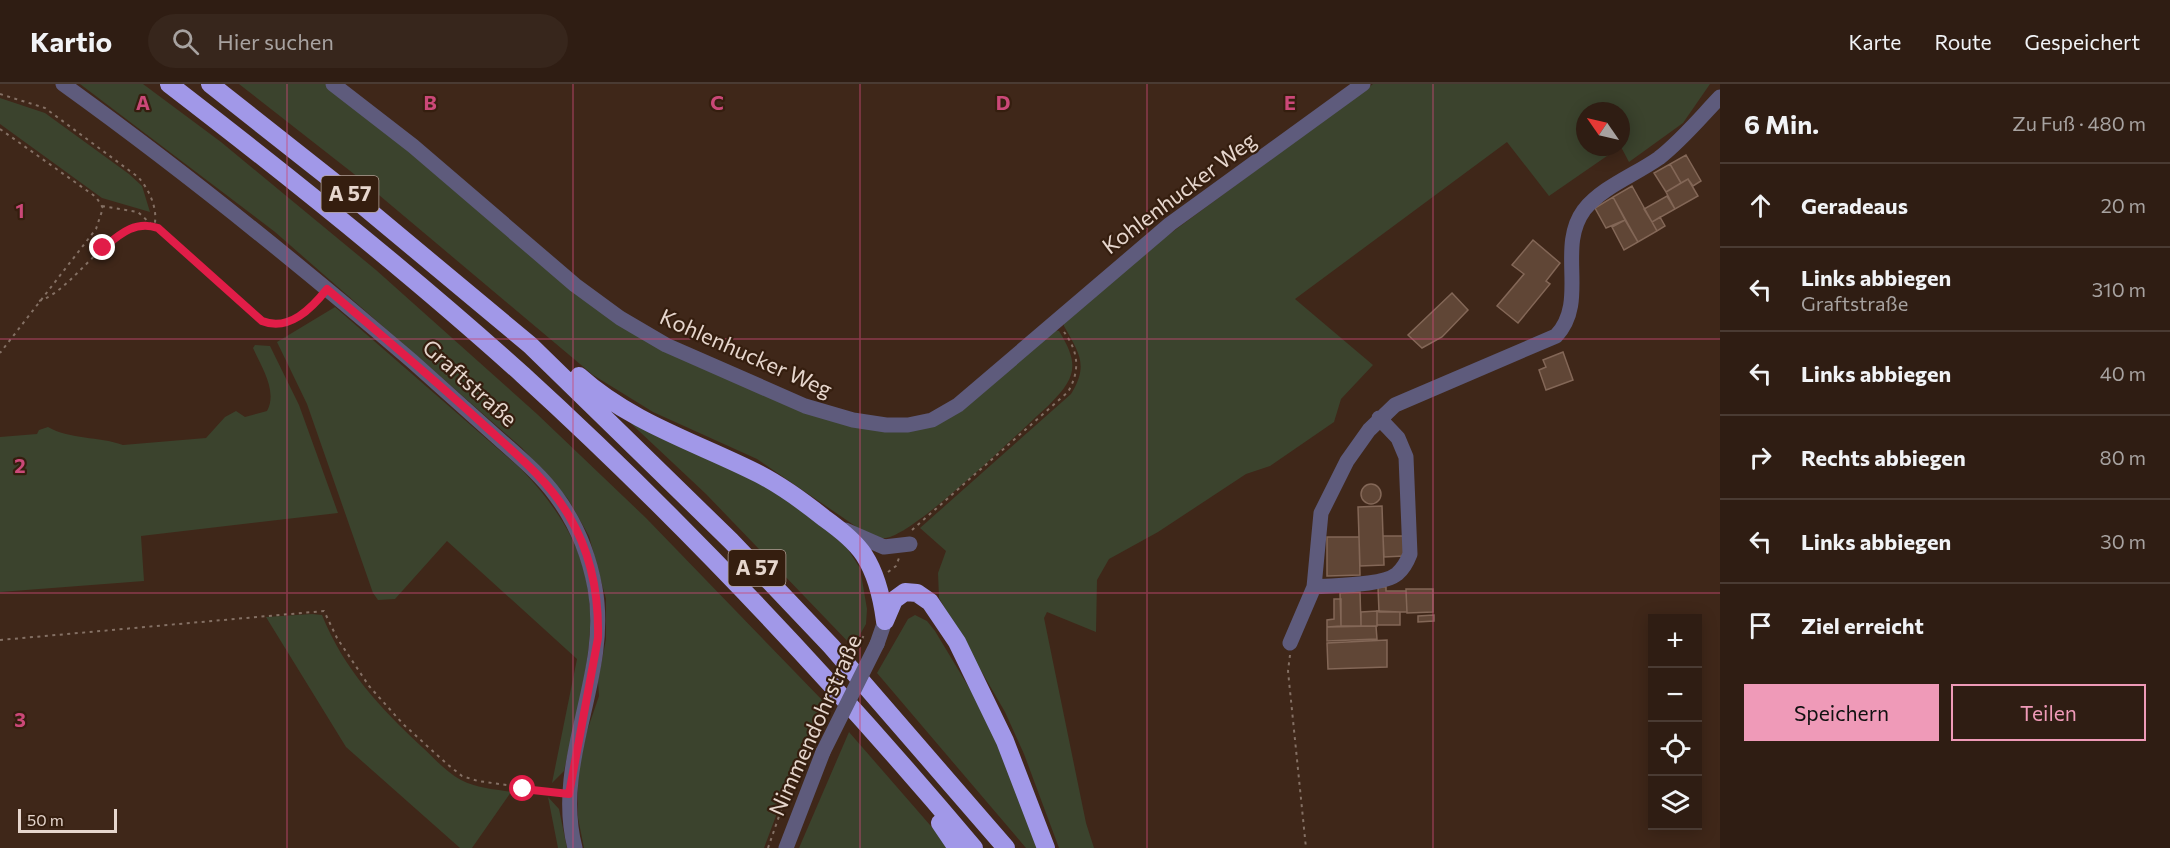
<!DOCTYPE html>
<html lang="de">
<head>
<meta charset="utf-8">
<style>
  :root { --surface:#2f1d13; --page:#37261c; --text:#f1f3f6; --muted:#a7a2a0; --line:#4a3b33; --accent:#ef9ab8 }
  body { margin:0; font-family:Commissioner,sans-serif; background:var(--page); color:var(--text) }
  .controls { position:absolute; right:18px; bottom:18px; display:grid; overflow:hidden; border-radius:0px; box-shadow:0 3px 15px #0003 }
  .controls button { width:54px; height:54px; display:grid; place-items:center; padding:0; border:0; border-bottom:2px solid var(--line); background:var(--surface); color:var(--text); font:30px sans-serif }
  .compass { position:absolute; left:1576px; top:18px; width:54px; height:54px; border-radius:50%; background:var(--surface); box-shadow:0 3px 15px #0003; rotate:304deg }
  .scale { position:absolute; left:18px; bottom:15px; width:99px; box-sizing:border-box; padding-left:6px; border:3px solid #e6d6cd; border-top:0; font-size:16px; line-height:21px; white-space:nowrap; color:#e6d6cd; -webkit-text-stroke:4px #351e0f; paint-order:stroke }
  .stop { position:absolute; width:18px; height:18px; margin:-14px; border:4px solid #e11d48; border-radius:50%; background:#fff }
  .stop.end { background:#e11d48; border-color:#fff; box-shadow:0 2px 6px #0008 }
  .list { margin:0; padding:0; list-style:none }
  h2 { display:flex; justify-content:space-between; align-items:center; height:78px; margin:0; padding:0 24px; font-size:26px }
  h2 small { font-size:20px; font-weight:400; color:var(--muted) }
  .list li { display:grid; grid-template-columns:39px 1fr auto; gap:18px; align-items:center; box-sizing:border-box; height:84px; padding:0 24px; border-top:2px solid var(--line) }
  .list b { display:block; font-size:22px; white-space:nowrap }
  .list p { margin:0; font-size:20px; white-space:nowrap; color:var(--muted) }
  .list em { font-size:20px; font-style:normal; color:var(--muted) }
  .actions { display:flex; gap:12px; padding:18px 24px }
  .actions a { flex:1; padding:14px 0; border:2px solid var(--accent); border-radius:0px; text-align:center; font-size:21px; color:var(--accent) }
  .actions .main { background:var(--accent); color:#111 }
  .icon { flex:none; width:33px; height:33px; fill:none; stroke:currentColor; stroke-width:2; stroke-linecap:round; stroke-linejoin:round }
  .map { position:relative; flex:none; width:1720px; height:764px; overflow:hidden }
  header { display:flex; align-items:center; gap:36px; box-sizing:border-box; height:84px; padding:0 30px; background:var(--surface); border-bottom:2px solid var(--line) }
  header strong { font-size:28px }
  nav { display:flex; gap:33px; margin-inline-start:auto; font-size:21px }
  .search { width:420px; height:54px; background:var(--page); display:flex; align-items:center; gap:15px; box-sizing:border-box; padding:0 21px; border-radius:33px; color:var(--muted); font-size:22px }
  main { display:flex }
  aside { flex:1; background:var(--surface) }
  .map>svg:first-child { display:block }
  .green { fill:#3b432d }
  .building { fill:#604636; stroke:#836757; stroke-width:1.5 }
  .lines { fill:none; stroke-linecap:round; stroke-linejoin:round }
  .path { stroke:#847064; stroke-width:2; stroke-dasharray:3 4.5; stroke-linecap:butt }
  .minor { stroke:#5e5b7c; stroke-width:15 }
  .highway { stroke:#a198e8; stroke-width:18 }
  .path-bridge { stroke:#847064; stroke-width:2; stroke-dasharray:3 4.5; stroke-linecap:butt }
  .minor-bridge { stroke:#5e5b7c; stroke-width:15 }
  .route { stroke:#e11d48; stroke-width:8 }
  .grid { fill:none; stroke:#cb4878; stroke-width:1.5; stroke-opacity:0.55 }
  .labels { text-anchor:middle; stroke-width:4.5; stroke-linejoin:round; paint-order:stroke }
  .shield { fill:#351e0f; stroke:#b19f94; stroke-width:1.5 }
  .shield-label { font-size:21px; font-weight:bold; fill:#e6d6cd }
  .street-label { font-size:22px; fill:#e6d6cd; stroke:#351e0f }
  .grid-label { font-size:20px; text-anchor:middle; font-weight:bold; fill:#cb4878; stroke:#351e0f; stroke-width:4.5; stroke-linejoin:round; paint-order:stroke }
</style>
</head>
<body>
<header>
<strong>Kartio</strong>
<div class="search"><svg class="icon" aria-label="search" viewBox="0 0 24 24"><circle cx="10" cy="10" r="6"/><path d="M15 15l6 6"/></svg>Hier suchen</div>
<nav><a>Karte</a><a>Route</a><a>Gespeichert</a></nav>
</header>
<main>
<div class="map">
<svg width="1720" height="764" viewBox="0 0 1720 764">
  <rect width="100%" height="100%" fill="#3f2719"/>
  <path class="green" d="M80,0H143L221,58L313,134L376,186L537,330L646,434L825,619L789,697L764,764H584L578,734V691L587,647L599,612L598,597L606,555V515L589,452L568,415L522,364L275,148Z
    M239,0H325L410,67L568,202L802,327L917,346L1054,246L1059,247C1080,281 1076,294 1049,321C1020,347 917,449 886,454C878,455 871,451 864,448L757,375L653,328L593,291L354,90Z
    M1373,0H1710L1683,39L1629,78L1621,63V27H1585V63H1620L1549,112L1507,58L1295,215L1373,281L1341,315L1334,338L1270,382L1246,390L1158,448L1109,475L1097,496L1096,548L1047,528L1044,534L1086,739L1094,764H1059L1024,670L1005,628L939,514L938,489L946,467L920,444L1071,310C1089,281 1079,269 1064,242V237L1137,174Z
    M0,14L45,29L129,90L142,102L150,128L102,114L0,40Z
    M335,223L520,384C621,488 591,561 564,687L552,699L577,575L447,457L395,515L378,516L373,509L307,320L277,258Z
    M255,261L270,262L299,321L338,429L141,452L144,497L0,508V353L37,350L39,346L48,343C71,356 98,352 123,361L206,354L225,333L236,327L245,333L267,327C278,307 261,282 253,264Z
    M623,332L767,403L813,434L847,464L860,484L867,525L866,540L853,563L706,410Z
    M312,530L322,531C343,584 381,625 422,663C434,674 446,688 461,696C477,704 493,705 511,708L472,764H460L346,663L266,533Z
    M915,531L927,537L935,547L994,645L1040,764H1026L877,589L908,535Z
    M849,648L950,764H799Z
    M548,713L559,725L567,764H558Z"/>
  <path class="building" d="M1686,71L1701,97L1693,102L1688,95L1681,99L1670,80Z
    M1670,80L1681,99L1666,108L1654,89Z
    M1688,95L1698,112L1675,125L1666,108Z
    M1632,102L1657,147L1638,158L1613,113Z
    M1667,112L1675,125L1652,138L1644,125Z
    M1613,113L1625,136L1606,144L1595,124Z
    M1660,133L1665,142L1657,147L1652,138Z
    M1625,136L1638,158L1624,166L1612,143Z
    M1533,156L1560,179L1546,197L1550,200L1518,239L1497,222L1524,190L1512,181Z
    M1452,209L1468,226L1442,253L1422,264L1408,251Z
    M1563,268L1573,296L1546,306L1539,286L1546,283L1543,276Z
    M1361 410a10 10 0 1 1 20 0a10 10 0 1 1-20 0Z
    M1382,422L1384,481L1360,482L1358,423Z
    M1383,452H1404V472L1384,473Z
    M1327,453H1359L1360,491L1327,492Z
    M1378,503H1386V507H1406L1407,528H1379Z
    M1406,505H1433V528L1407,529Z
    M1360,508L1361,542H1341L1340,509Z
    M1334,515H1341V542L1327,543V536L1334,535Z
    M1377,527L1400,528V541H1377Z
    M1377,527V542H1361V528Z
    M1434,531V537L1418,538V532Z
    M1376,542L1377,555L1327,557V543Z
    M1387,556V583L1328,585L1327,559Z"/>
  <g class="lines">
    <path class="path" d="M0,10L45,24L138,93C149,105 159,126 154,143
      M0,45L96,113L103,124L96,145L0,269
      M102,122L138,128L154,143
      M39,217C79,205 120,117 165,149L262,237C283,245 305,231 318,215
      M912,446L1068,308C1080,287 1079,268 1064,248
      M888,488L896,482L899,474
      M0,556L324,527L337,554L369,602L403,640L447,680L462,692L478,697L557,708
      M1290,571L1288,587L1306,764
      M768,764L786,712L811,655"/>
    <path class="minor" d="M63,0C184,87 299,180 412,277C441,303 470,329 499,355C519,373 540,390 556,412C576,439 589,471 595,504C611,593 552,676 575,764
      M333,0L413,62L575,201L620,234L666,261L805,322L853,336L886,341H908L932,336L958,321L1170,140L1363,0
      M845,446L884,463L910,460
      M1314,503C1334,501 1382,502 1397,490C1404,484 1407,478 1410,470L1406,373L1398,354L1379,334
      M1290,559L1314,503L1321,429L1347,377L1369,346L1395,321L1556,252C1589,217 1556,164 1584,126C1602,103 1635,91 1659,74C1682,56 1700,34 1720,13
      M877,560L885,537
      M786,764L823,668"/>
    <path class="highway" d="M169,0C290,93 410,189 523,291C684,438 834,598 974,764
      M210,0L338,101L530,261L731,457L831,562L1006,764
      M579,292C631,339 698,359 759,390C782,402 804,418 824,434C838,444 855,457 864,471C877,491 882,514 885,537
      M885,537L894,516L905,508L917,509L930,518L957,558L1005,657L1046,764
      M940,739L957,764"/>
    <path class="path-bridge" d="M811,655L865,549"/>
    <path class="minor-bridge" d="M823,668L877,560"/>
  </g>
  <g class="lines">
    <path class="route" d="M103,164C120,150 135,136 158,144L262,237C289,248 312,224 327,205C380,250 434,295 485,342C516,370 548,396 569,432C591,469 599,511 598,554L569,710L523,705"/>
  </g>
  <path class="grid" d="M287,0V764M573,0V764M860,0V764M1147,0V764M1433,0V764M0,255H1720M0,509H1720"/>
  <g class="labels">
    <g class="shield">
      <rect x="321.5" y="92" width="57" height="36" rx="4.5"/>
      <rect x="728.5" y="466" width="57" height="36" rx="4.5"/>
    </g>
    <g class="shield-label">
      <text x="350" y="117">A 57</text>
      <text x="757" y="491">A 57</text>
    </g>
    <g class="street-label">
      <text transform="translate(1179 109) rotate(-37)" y="8">Kohlenhucker Weg</text>
      <text transform="translate(746 269) rotate(24)" y="8">Kohlenhucker Weg</text>
      <text transform="translate(470 299) rotate(42)" y="8">Graftstraße</text>
      <text transform="translate(815 641) rotate(-66)" y="8">Nimmendohrstraße</text>
    </g>
  </g>
  <g class="grid-label">
    <text x="143" y="26">A</text>
    <text x="430" y="26">B</text>
    <text x="717" y="26">C</text>
    <text x="1003" y="26">D</text>
    <text x="1290" y="26">E</text>
    <text x="20" y="134">1</text>
    <text x="20" y="389">2</text>
    <text x="20" y="643">3</text>
  </g>
</svg>
<div class="controls">
<button>+</button>
<button>−</button>
<button><svg class="icon" aria-label="locate" viewBox="0 0 24 24"><circle cx="12" cy="12" r="6"/><path d="M12 2v4M12 18v4M2 12h4M18 12h4"/></svg></button>
<button><svg class="icon" aria-label="layers" viewBox="0 0 24 24"><path d="M12 4l9 5-9 5-9-5zM3 14l9 5 9-5"/></svg></button>
</div>
<svg class="compass" viewBox="-18 -18 36 36"><path d="M0-13l5 13h-10z" fill="#e53935"/><path d="M0 13l5-13h-10z" fill="#a7a2a0"/></svg>
<div class="scale">50 m</div>
<div class="stop" style="left:523px;top:705px"></div>
<div class="stop end" style="left:103px;top:164px"></div>
</div>
<aside>
<h2>6 Min.<small>Zu Fuß · 480 m</small></h2>
<ul class="list">
<li><svg class="icon" aria-label="ahead" viewBox="0 0 24 24"><path d="M12 20V5M6 11l6-6 6 6"/></svg><div><b>Geradeaus</b></div><em>20 m</em></li>
<li><svg class="icon" aria-label="left" viewBox="0 0 24 24"><path d="M17 20v-9H6M10 6l-5 5 5 5"/></svg><div><b>Links abbiegen</b><p>Graftstraße</p></div><em>310 m</em></li>
<li><svg class="icon" aria-label="left" viewBox="0 0 24 24"><path d="M17 20v-9H6M10 6l-5 5 5 5"/></svg><div><b>Links abbiegen</b></div><em>40 m</em></li>
<li><svg class="icon" aria-label="right" viewBox="0 0 24 24"><path d="M7 20v-9h11M14 6l5 5-5 5"/></svg><div><b>Rechts abbiegen</b></div><em>80 m</em></li>
<li><svg class="icon" aria-label="left" viewBox="0 0 24 24"><path d="M17 20v-9H6M10 6l-5 5 5 5"/></svg><div><b>Links abbiegen</b></div><em>30 m</em></li>
<li><svg class="icon" aria-label="arrive" viewBox="0 0 24 24"><path d="M6 21V4h12l-3 4 3 4H6"/></svg><div><b>Ziel erreicht</b></div></li>
</ul>
<div class="actions"><a class="main">Speichern</a><a>Teilen</a></div>
</aside>
</main>
</body>
</html>
